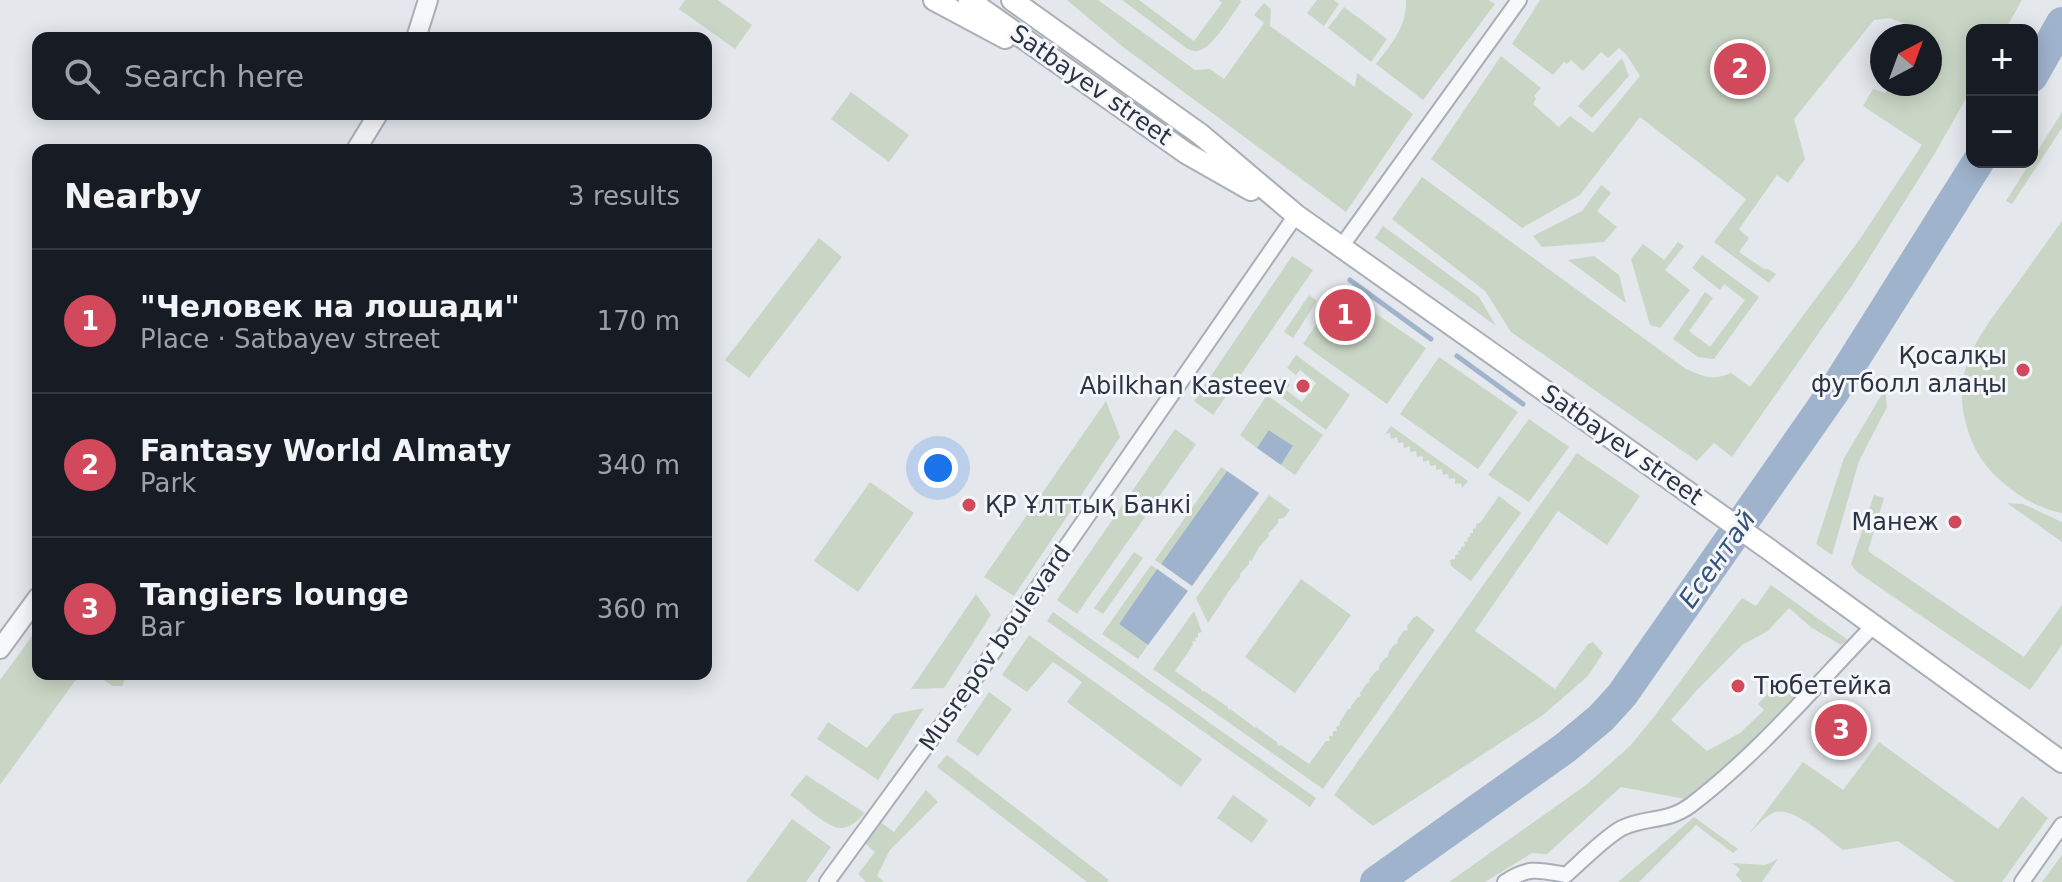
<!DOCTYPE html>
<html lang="en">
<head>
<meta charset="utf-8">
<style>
  :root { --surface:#171b24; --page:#20242c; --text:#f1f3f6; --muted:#9ea1a6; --line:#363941; --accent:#d1495b }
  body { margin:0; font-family:"DejaVu Sans",sans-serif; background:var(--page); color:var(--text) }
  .controls { position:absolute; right:24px; top:24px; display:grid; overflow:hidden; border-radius:16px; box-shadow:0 4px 20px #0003 }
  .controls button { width:72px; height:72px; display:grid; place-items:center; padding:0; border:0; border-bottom:2px solid var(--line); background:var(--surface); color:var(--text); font:40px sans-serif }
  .compass { position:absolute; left:1870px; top:24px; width:72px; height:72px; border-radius:50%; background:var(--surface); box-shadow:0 4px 20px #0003; rotate:41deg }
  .you { position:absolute; left:938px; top:468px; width:28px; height:28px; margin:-20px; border:6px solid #fff; border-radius:50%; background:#1a73e8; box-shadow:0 0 0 12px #1a73e833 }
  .badge { display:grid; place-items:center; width:52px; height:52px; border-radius:50%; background:var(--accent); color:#fff; font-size:26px; font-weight:700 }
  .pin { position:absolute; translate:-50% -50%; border:4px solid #fff; box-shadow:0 2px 8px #0006 }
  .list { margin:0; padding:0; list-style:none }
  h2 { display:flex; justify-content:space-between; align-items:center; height:104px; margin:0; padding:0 32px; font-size:34px }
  h2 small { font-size:26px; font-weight:400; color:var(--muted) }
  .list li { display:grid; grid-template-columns:52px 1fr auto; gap:24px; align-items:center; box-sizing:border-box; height:144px; padding:0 32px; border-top:2px solid var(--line) }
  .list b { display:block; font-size:30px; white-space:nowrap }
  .list p { margin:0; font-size:26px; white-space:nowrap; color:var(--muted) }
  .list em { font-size:26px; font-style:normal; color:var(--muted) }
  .icon { flex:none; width:44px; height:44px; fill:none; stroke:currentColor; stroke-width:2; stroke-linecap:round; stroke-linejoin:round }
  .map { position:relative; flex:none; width:2062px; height:882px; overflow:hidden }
  .search { position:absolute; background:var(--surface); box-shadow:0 4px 20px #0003; left:32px; top:32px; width:680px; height:88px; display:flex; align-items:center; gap:20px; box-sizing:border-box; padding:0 28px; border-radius:16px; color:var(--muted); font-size:30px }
  .panel { position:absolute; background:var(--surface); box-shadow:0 4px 20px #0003; left:32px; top:144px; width:680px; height:536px; border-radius:16px }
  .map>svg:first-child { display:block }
  .green { fill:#c9d6c5 }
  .water { fill:#9fb4cc }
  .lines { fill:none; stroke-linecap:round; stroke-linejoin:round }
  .stream { stroke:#9fb4cc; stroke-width:5 }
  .river { stroke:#9fb4cc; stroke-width:32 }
  .minor-casing { stroke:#a9aeb7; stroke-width:18 }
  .tertiary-casing { stroke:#a9aeb7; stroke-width:22 }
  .secondary-casing { stroke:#a9aeb7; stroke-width:24 }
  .minor { stroke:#f7f8fa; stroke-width:14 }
  .tertiary { stroke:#f7f8fa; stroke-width:18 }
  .secondary { stroke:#fff; stroke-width:20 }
  .poi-dot { fill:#d1495b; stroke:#f4f6f9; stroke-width:3 }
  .labels { text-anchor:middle; stroke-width:6; stroke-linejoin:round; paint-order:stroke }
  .street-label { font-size:24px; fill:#2b3445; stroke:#f4f6f9 }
  .poi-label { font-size:24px; fill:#2b3445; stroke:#f4f6f9; text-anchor:end }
  .water-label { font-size:26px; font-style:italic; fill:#34527a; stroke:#f4f6f9 }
</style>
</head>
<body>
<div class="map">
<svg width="2062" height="882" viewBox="0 0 2062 882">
  <rect width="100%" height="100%" fill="#e4e7ec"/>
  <path class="green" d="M685,0H718L752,25L735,49L679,9Z
    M1067,0H1098L1195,70L1210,69L1224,79L1264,23L1254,15L1264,3L1271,9L1270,26L1355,87L1357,73L1413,114L1346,212L1123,47Z
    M1122,0H1139L1194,41L1222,3L1219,0H1240L1241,2C1232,14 1213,48 1198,51C1193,52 1191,50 1186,48Z
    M1317,0H1334L1339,4L1324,26L1307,13Z
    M1406,0H1488L1495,4L1423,100L1376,64C1391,44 1407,27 1406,0Z
    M1540,0H2022L2005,30H1972V88L1935,153L1853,284L1732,457L1714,443L1697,461L1511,332L1485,291L1392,219L1422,177L1686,369C1705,377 1712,381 1731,373L1750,387L1860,239L1922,145L1863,106L1873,89L1885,93L1889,84H1930V36H1907L1911,26L1890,18L1874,20L1794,119L1805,159L1788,183L1777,175L1739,229L1749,238L1739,252L1764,269H1768L1776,274L1769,283L1714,242L1746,199L1640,117L1580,195L1522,228L1431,159L1501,56L1541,88L1534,96L1536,99L1533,104L1559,127L1570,116L1593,133L1640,76L1626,54L1619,48L1608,58L1601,52L1583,71L1571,60L1567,64L1564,62L1553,75L1512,44Z
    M1344,7L1387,39L1371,62L1328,28Z
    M1622,58L1629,76L1592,118L1578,106Z
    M851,92L909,135L889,162L831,119Z
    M2062,112V128L2012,204L2006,201Z
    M1601,185L1611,193L1597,211L1617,227L1604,242L1542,247L1533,236L1582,211Z
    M2062,221V513C2034,508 2008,490 1989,469C1976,454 1970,439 1965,420C1952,366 1982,332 2011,292C2028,268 2045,245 2062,221Z
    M1383,226L1479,297L1496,326L1375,238Z
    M819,238L842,257L749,378L725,360Z
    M1678,242L1684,246L1665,270L1690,290L1660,328L1650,325L1631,259L1643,244L1664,260Z
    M1702,255L1759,297L1714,359L1698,357L1673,339L1705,292L1713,298L1689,331L1710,347L1745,300L1724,284L1720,290L1692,268Z
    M1292,256L1313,270L1213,415L1194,401Z
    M1594,256L1619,275L1626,303L1568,260Z
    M1340,289L1426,348L1387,404L1303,344Z
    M1309,295L1317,301L1293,338L1284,332Z
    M1296,355L1350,395L1326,430L1272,390L1280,378L1290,385L1286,390L1302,402L1316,383L1300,370L1296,375L1287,368Z
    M1439,357L1518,412L1478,469L1400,414Z
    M1885,389L1887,407L1859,461L1832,555L1816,544L1844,458Z
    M1267,395L1323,435L1295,475L1281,465L1293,447L1270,430L1257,448L1240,435Z
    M1106,401L1120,437L1014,596L984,577Z
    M1529,419L1569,447L1529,502L1488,475Z
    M1391,426L1468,481L1462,488L1461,483L1455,484V478L1449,479L1448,474L1443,475L1442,469L1436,470V465L1430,466L1429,460L1423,462V456L1417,457L1416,451L1410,452V446L1404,448L1403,442L1398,443L1397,437L1391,439L1390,433L1385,434Z
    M1175,429L1196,444L1077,614L1057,600Z
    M1577,453L1640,496L1607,545L1558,511L1475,631L1555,689L1588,644L1593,642L1603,653L1588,676L1543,715L1373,826L1334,795Z
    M1221,467L1227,471L1161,564L1155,560Z
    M870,482L914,513L858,592L814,561Z
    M1269,495L1290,510L1284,518L1278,519V523L1268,534L1269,536L1259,547L1252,560L1249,561V564L1240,574V577L1231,588L1208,623L1196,598Z
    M1874,495L1884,498L1868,551L2024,657L2062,605V645L2030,690L1857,572L1851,564Z
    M1499,496L1521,513L1471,581L1451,566L1450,560L1455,559V555L1459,554L1458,551L1461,550V547L1465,546L1464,542L1468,541L1467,538L1470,537V533H1473V529L1476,528V524L1480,523Z
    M2007,503L2023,504L2062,522V542Z
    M1134,552L1143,558L1103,614L1094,608Z
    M1151,565L1157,569L1119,624L1148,645L1138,659L1102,634Z
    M1301,579L1351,615L1295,693L1245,657Z
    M1771,585L1848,640L1841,645L1812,628L1789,608L1768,631L1742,645L1697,690L1671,720L1707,751L1740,733L1764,710L1758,704L1779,682L1797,697L1738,758L1685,799L1621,787L1547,854L1532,853L1485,882H1449L1586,785L1630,746L1653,718L1742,598L1756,606Z
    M976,594L991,615L944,688L911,689Z
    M1194,611L1202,632L1198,633V637L1195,638L1196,641L1192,642L1193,645L1175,671L1201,689L1202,692L1204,691L1228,707V710L1230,709L1253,726L1254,728L1256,727L1277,742L1278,746L1281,745L1309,764L1326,741H1330L1329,736H1333V731H1337L1336,727L1340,725V722L1348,709H1351V706L1358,697L1361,696L1360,693L1367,683L1370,682L1369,680L1376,671L1379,670V666L1385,658L1388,657C1388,651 1393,645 1398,643L1397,640L1404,631L1408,630L1407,626L1414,617L1417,616L1435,630L1323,789L1153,669Z
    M1053,612L1316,798L1310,807L1047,621Z
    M38,628V674H80L0,785V680Z
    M1029,635L1202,759L1181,787L1067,702L1082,682L1053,662L1027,692L1002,675Z
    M95,674H127L122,686H113Z
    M989,692L1012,709L978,756L956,741Z
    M924,708L878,780L817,739L828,722L867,748L894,714Z
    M1879,742L1998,829L2022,796L2048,818L2002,882H1955L1898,841L1843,850C1828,839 1792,804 1773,813C1764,817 1756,827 1749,834L1803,762L1843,790Z
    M947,755L1109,880L1107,882H1087L937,767Z
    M806,775L865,813C858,820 852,827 842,828C828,829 802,803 790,795Z
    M926,790L938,802L890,850L877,876L884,882H866L858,874L875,852L865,843L880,822L894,832Z
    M1233,795L1268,820L1252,843L1217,818Z
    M1694,817L1738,849L1733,853L1696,825L1639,882H1618Z
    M792,819L831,847L806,882H746Z
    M2062,855V882H2042Z
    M1778,859L1762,882H1742L1736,875L1740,869L1732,863L1765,865Z"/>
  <path class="water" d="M1269,430L1293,446L1281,465L1257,448Z
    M1227,471L1259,493L1192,586L1161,564Z
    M1157,569L1188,591L1148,645L1119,624Z"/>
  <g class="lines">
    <path class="stream" d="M1350,280L1431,339
      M1457,356L1523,404"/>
    <path class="river" d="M2032,76L2062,23
      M1376,882L1565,748L1601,718L1622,695L1834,391L1978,162"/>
    <defs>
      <path id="minor" d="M1341,247L1519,0
        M827,882L962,697L1296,215
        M1505,882C1529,866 1539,870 1566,875C1582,861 1605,837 1622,828C1646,816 1667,823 1691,805C1759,753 1815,686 1874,625
        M2022,882L2062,825"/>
      <path id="tertiary" d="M416,38L428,0
        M356,150L378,114
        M0,649L38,597"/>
      <path id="secondary" d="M934,0L1005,38
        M969,0L1186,153L1251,190
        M1012,0L1200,134L1296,215L1767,548L2062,762"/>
    </defs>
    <use href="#minor" class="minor-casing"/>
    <use href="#tertiary" class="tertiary-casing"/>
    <use href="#secondary" class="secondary-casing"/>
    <use href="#minor" class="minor"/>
    <use href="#tertiary" class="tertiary"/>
    <use href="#secondary" class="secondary"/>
  </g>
  <g class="poi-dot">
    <circle cx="2023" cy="370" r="8"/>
    <circle cx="1303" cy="386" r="8"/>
    <circle cx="969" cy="505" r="8"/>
    <circle cx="1955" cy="522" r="8"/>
    <circle cx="1738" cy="686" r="8"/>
  </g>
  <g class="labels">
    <g class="street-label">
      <text transform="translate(1091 85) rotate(35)" y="8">Satbayev street</text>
      <text transform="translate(1622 445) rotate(35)" y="8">Satbayev street</text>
      <text transform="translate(995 648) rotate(-55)" y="8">Musrepov boulevard</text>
    </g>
    <g class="poi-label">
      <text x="2007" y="364">Қосалқы<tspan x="2007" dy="28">футболл алаңы</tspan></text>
      <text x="1287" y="394">Abilkhan Kasteev</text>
      <text x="985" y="513" text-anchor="start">ҚР Ұлттық Банкі</text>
      <text x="1939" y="530">Манеж</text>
      <text x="1754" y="694" text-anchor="start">Тюбетейка</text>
    </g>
    <g class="water-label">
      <text transform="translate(1717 559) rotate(-55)" y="9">Есентай</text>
    </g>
  </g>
</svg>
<div class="controls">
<button>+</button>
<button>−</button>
</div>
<svg class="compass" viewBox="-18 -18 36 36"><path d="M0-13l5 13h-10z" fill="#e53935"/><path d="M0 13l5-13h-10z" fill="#9ea1a6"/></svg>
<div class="you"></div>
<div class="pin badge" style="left:1345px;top:315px">1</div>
<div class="pin badge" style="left:1740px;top:69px">2</div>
<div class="pin badge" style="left:1841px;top:730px">3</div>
<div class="search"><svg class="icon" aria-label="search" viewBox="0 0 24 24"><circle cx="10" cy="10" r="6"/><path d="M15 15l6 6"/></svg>Search here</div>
<section class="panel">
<h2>Nearby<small>3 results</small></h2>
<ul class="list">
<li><span class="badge">1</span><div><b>&quot;Человек на лошади&quot;</b><p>Place · Satbayev street</p></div><em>170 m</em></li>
<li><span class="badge">2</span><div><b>Fantasy World Almaty</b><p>Park</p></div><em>340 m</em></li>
<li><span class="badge">3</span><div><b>Tangiers lounge</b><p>Bar</p></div><em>360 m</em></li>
</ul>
</section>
</div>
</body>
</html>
